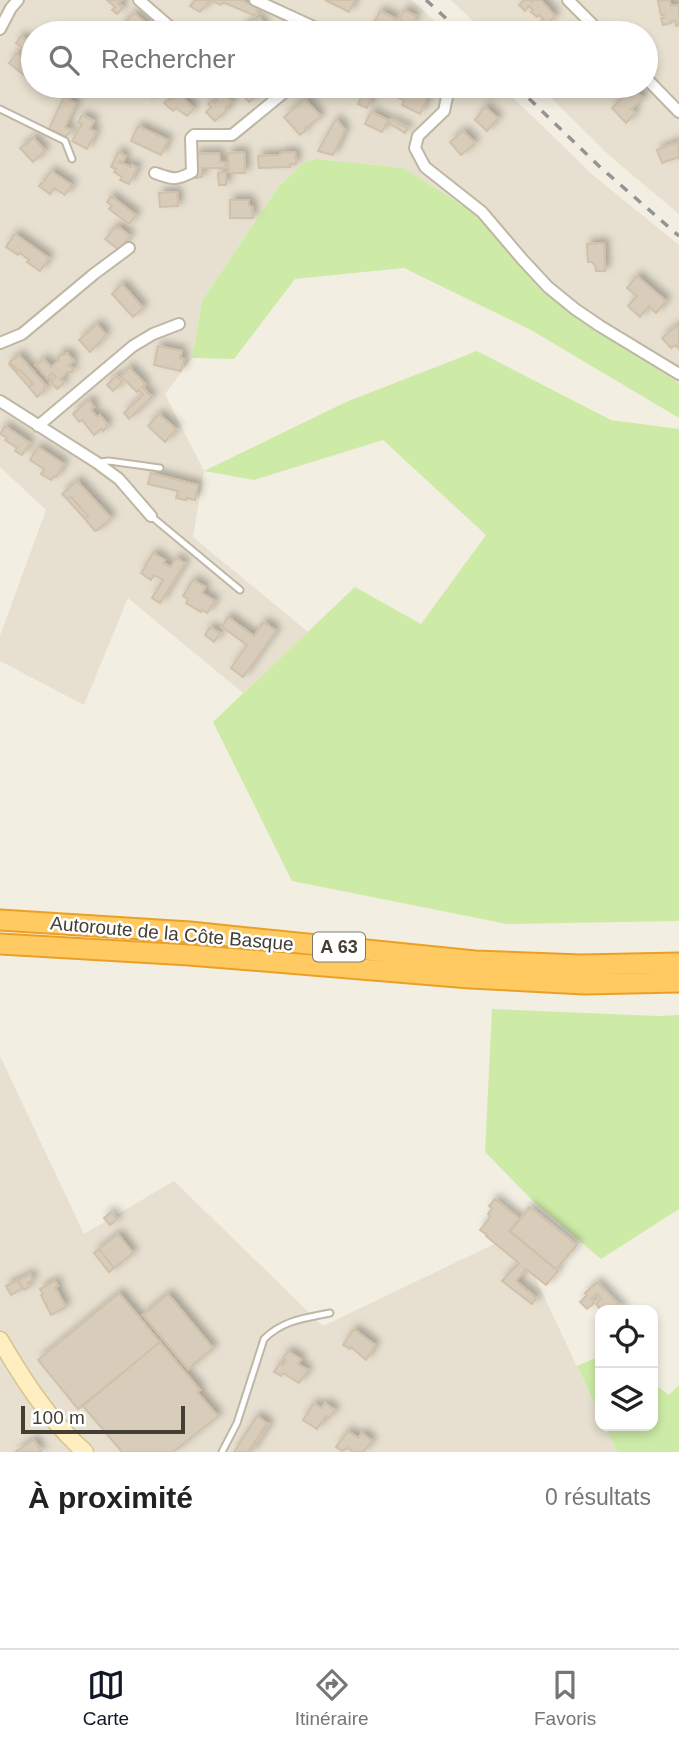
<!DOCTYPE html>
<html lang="fr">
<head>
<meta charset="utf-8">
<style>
  :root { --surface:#fff; --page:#f6f6f6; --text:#222; --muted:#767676; --line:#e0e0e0; --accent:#111827 }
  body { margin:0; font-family:Helvetica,sans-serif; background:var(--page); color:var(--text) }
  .controls { position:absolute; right:21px; bottom:21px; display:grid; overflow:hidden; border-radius:14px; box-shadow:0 4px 10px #0003 }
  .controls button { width:63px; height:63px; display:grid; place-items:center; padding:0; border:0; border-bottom:2px solid var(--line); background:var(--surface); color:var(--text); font:35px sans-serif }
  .scale { position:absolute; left:21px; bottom:18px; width:164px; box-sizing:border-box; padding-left:7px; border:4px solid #453e32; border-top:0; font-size:19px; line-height:24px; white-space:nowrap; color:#453e32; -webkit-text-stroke:5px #fff; paint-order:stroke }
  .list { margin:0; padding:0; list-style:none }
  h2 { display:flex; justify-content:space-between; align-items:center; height:91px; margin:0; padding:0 28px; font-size:30px }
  h2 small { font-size:23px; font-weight:400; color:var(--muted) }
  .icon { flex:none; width:38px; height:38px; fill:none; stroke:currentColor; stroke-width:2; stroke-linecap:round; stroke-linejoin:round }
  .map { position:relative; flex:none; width:679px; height:1452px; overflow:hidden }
  .search { position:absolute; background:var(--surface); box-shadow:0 4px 10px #0003; left:21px; right:21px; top:21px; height:77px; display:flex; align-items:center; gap:18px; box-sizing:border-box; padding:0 24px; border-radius:38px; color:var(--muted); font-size:26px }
  .sheet { height:196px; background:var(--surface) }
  nav { display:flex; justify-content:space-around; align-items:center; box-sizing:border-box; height:98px; border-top:2px solid var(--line); background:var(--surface); font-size:19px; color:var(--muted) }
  nav a { display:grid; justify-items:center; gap:4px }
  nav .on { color:var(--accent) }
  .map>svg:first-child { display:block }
  .residential { fill:#e7e0d0 }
  .green { fill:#cdeba7 }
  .building { fill:#d8ccba; stroke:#d1c1aa; stroke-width:2; filter:url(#shadow) }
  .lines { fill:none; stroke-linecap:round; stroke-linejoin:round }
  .lane-casing { stroke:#bfb6a4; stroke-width:9 }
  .street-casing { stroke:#bfb6a4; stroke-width:14 }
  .secondary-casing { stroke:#d6c38e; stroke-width:19 }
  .highway-casing { stroke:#eaa026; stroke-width:23 }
  .lane { stroke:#fff; stroke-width:5 }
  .street { stroke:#fff; stroke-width:10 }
  .secondary { stroke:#ffefc0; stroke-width:16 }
  .highway { stroke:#ffca61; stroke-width:19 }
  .rail { stroke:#949494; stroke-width:3.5; stroke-dasharray:9 9; stroke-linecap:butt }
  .labels { text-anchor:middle; stroke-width:5; stroke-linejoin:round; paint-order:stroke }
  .shield { fill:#fff; stroke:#7d7870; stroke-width:2 }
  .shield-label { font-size:18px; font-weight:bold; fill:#453e32 }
  .street-label { font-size:19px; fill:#453e32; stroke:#fff }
</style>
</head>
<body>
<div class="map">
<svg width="679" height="1452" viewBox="0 0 679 1452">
  <defs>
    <filter id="shadow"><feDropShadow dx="4.5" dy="-4.5" stdDeviation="3.5" flood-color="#0004"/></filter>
  </defs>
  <rect width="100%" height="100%" fill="#f3eee2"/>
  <path class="residential" d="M0,0H412L448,33H33V86H501L594,176L679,245V383L629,351L543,288L473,212L404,168L317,159L306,161L278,187L202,301L192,358L165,394L204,471L193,537L308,632L243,693L128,598L84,705L0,661V636L46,510L0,467Z
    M451,0H679V214L611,157L539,86H646V33H485Z
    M0,1056L84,1234L174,1181L323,1326L515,1234L600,1416V1426H605L616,1450L619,1452H0Z"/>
  <path class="green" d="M317,159L404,168L473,212L543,288L629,351L679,383V418L531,330L404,268L295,279L234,359L192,358L202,301L278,187L306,161Z
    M477,351L611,420L679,429V921L507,924L292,881L213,722L355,587L421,624L486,535L383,440L254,480L204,471L346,402Z
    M492,1009L659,1016L679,1015V1209L601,1259L533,1201L485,1152Z
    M600,1356V1416L577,1366Z
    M653,1383L669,1395L679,1385V1452H619L616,1450L605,1426H653Z"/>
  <path class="building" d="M107,0H121L118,3L123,8L117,14L112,10L115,7Z
    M195,0H210L200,12L190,6Z
    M210,0H241L258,8L255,16L223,2L221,5Z
    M325,0H355L349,12Z
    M524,0H530L532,2L534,0H541L555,16L545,26L540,22L543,19L539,15L537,17L531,12L533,10L529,6L525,11L519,5Z
    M669,0L671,6L679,5V25L676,26L675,20L671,21V23L663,25L661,18H664V15H661L658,1Z
    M404,10L416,16L411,26L399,19Z
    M380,11L395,18L392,26L388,24L385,33H369Z
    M134,13L150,27L146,33H127L120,28Z
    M260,18L265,27L261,30V31L257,33H243L240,28Z
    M284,21L306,30L308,31L307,33H285L280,31Z
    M21,36L33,46V56L16,43Z
    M17,53L32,65L24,75L9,63Z
    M154,86H157L161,92L152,98L147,90Z
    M245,86H268L249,102L239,91Z
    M489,86L497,92L491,98L484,90Z
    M404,87L427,98L420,114L402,105L404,100L399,98Z
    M633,88L643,98L631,109L635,113L626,123L612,108Z
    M222,93L232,102L225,108L227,110L215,121L206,112L211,107L208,104L212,100L215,103L217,101L216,99Z
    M180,94L194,109L187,116L176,108L173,111L164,103L169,99L170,100L173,98L174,99Z
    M362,95L371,99L367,108L358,104Z
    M64,97L76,103L65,127L71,130L66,137L49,129Z
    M305,99L321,117L305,128L306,130L300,135L284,117Z
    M485,107L498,118L487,131L475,120Z
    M371,112L388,120L382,132L365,124Z
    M82,115L94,121L90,129L96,132L87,149L72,141L82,124L78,122Z
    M336,119L345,130L333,155L318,151Z
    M391,120L408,128L405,133L389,123Z
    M138,126L168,140L161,155L131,141Z
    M463,131L475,143L461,155L450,142Z
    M33,137L45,151L33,162L20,148L25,144L26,145Z
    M678,142L679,157L662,163L657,150Z
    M118,152L126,156L123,162L120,160L119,162L131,167L132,165L137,168L129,184L120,180L122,177L114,172L116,169L111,167Z
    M244,152L245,173H229L228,153Z
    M295,152L296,164H290V167L259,168L258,156L280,155L281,153Z
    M219,153L220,162H225L226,168H202V177L196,178L195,154Z
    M51,171L72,185L65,195L54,188L50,194L39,186L41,183L42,184Z
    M226,172V185H219L218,173Z
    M177,192L178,206L160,207L159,193Z
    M111,196L136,215L129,224L109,209L112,206L107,202Z
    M230,200H249V206H252L253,218H230Z
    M115,227L118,229L119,227L130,236L119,250L105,239Z
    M15,234L49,258L40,271L27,262L29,260L20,253L18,255L6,247Z
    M604,243L605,271H596L595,265L592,262H588L587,244Z
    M637,276L666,301L656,313L649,306L640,317L628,306L637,296L627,288Z
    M122,284L143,308L133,317L112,294Z
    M97,324L106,335L90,352L79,340Z
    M676,326L679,329V349L676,345L671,348L662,338Z
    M158,346L182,351L180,358L184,359L181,371L154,365Z
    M62,353L64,355L67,353L74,361L69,365L74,370L70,373L68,372L60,379L64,383L57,389L51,382L56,377L52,373L47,378L36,365L44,359L51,367L59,360L57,358Z
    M19,355L48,388L45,386L43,388L45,390L37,397L29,387L33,384L20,370L18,371L10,362Z
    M10,362L18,371L20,370L33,384L29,387L9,364Z
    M129,367L145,384L142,387L152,397L129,419L124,413L143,395L139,390L137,392L123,378L121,381L122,382L113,391L107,385L116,376L119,379Z
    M89,400L94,407L91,410L97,417L100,415L107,424L106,425L107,427L103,431L101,429L94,435L82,420L79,422L73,414Z
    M159,414L176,429L165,442L148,426Z
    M5,426L30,443L22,455L15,451L17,448L5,440L7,438L0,434Z
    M38,447L64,464L56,477L54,476L51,480L41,474L44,469L30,460Z
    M151,473L198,485L195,500L187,498L186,500L176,498L178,491L148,484Z
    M77,481L111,518L98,530L95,531L85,519L88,516L71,497L67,499L62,494Z
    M71,497L88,516L85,519L67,499Z
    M153,553L165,560L163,563L171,567L176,558L185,563L160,603L152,598L163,580L154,575L151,580L141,573Z
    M193,580L205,587L202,593L215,601L207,613L202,610L201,612L186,603L188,599L183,596Z
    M228,617L254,636L264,622L276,631L243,677L231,668L247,645L222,627Z
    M210,627L220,633L214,642L205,635Z
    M495,1199L520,1219L509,1231L558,1271L546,1285L526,1269L516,1281L536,1298L532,1304L502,1281L519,1263L486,1236L487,1235L480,1230L490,1217L488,1214L492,1208L489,1206Z
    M530,1207L577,1245L556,1269L510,1231Z
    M111,1212L117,1219L110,1225L104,1218Z
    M118,1234L133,1253L114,1268L99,1249Z
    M99,1249L114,1268L109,1272L94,1253Z
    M30,1274L33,1280L27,1283L29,1287L24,1290L18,1281Z
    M18,1280L23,1288L11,1295L6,1286Z
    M55,1281L58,1286L55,1287L66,1307L51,1315L41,1295L43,1294L40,1289Z
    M597,1282L624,1310H601L596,1304L601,1299L597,1294L591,1299L594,1303L587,1309L580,1302L587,1295L585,1293Z
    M119,1293L160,1342L78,1409L38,1360Z
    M168,1294L213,1348L188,1369L143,1315Z
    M354,1329L375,1345L366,1360L351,1347L350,1349L343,1345Z
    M160,1342L200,1390L197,1392L218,1416L173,1452H122L83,1406Z
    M288,1351L301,1359L298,1364L308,1370L299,1383L283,1373L281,1376L274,1372L280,1363L283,1365L286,1360L283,1358Z
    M314,1403L321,1408L325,1403L335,1410L329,1418L326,1416L317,1429L303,1420Z
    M257,1416L267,1423L248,1452H234Z
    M267,1423L269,1424L251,1452H248Z
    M348,1431L358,1438L362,1433L372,1441L363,1452H353L348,1448L342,1451L336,1447Z
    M34,1440L42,1452H15Z"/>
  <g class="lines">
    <defs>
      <path id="lane" d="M0,109L65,141L72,159
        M99,462L109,461L160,468
        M151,516L240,590
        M222,1452L237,1423L264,1339C283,1320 305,1318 330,1313"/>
      <path id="street" d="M139,0L177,33
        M255,0L327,33
        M568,0L601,33
        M0,29L11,8L18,0
        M646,78L679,112
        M437,86L447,97L444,111L418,136L415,148L425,167L482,212L522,259L548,287L575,309L600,326L679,374
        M155,173C172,179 176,181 192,172L191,138L194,135H232L292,86
        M0,343L22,334L94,274L129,248
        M0,401L96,462L119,479L151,516
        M38,426L133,346L153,334L179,324"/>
      <path id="secondary" d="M0,1340C24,1381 49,1420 85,1452"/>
      <path id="highway" d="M0,920L190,932L475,961L581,965L679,963
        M0,944L189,955L470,978L584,984L679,982"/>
    </defs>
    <use href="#lane" class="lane-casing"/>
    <use href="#street" class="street-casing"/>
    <use href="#secondary" class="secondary-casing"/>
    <use href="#highway" class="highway-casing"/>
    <use href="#lane" class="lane"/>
    <use href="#street" class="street"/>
    <use href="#secondary" class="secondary"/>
    <use href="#highway" class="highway"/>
    <path class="rail" d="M426,0L462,33
      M516,86L600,167L679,236"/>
  </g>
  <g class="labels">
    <rect class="shield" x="313" y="932.5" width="52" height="29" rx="5"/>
    <g class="shield-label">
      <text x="339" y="953">A 63</text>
    </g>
    <g class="street-label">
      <text transform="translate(172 933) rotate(5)" y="7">Autoroute de la Côte Basque</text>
    </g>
  </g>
</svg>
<div class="controls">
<button><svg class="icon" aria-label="locate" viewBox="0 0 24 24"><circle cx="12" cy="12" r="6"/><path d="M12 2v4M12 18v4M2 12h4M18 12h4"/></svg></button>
<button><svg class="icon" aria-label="layers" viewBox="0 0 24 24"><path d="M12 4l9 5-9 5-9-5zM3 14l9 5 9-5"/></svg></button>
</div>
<div class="scale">100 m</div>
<div class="search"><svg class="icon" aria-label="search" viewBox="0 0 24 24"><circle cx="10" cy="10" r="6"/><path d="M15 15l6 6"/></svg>Rechercher</div>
</div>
<section class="sheet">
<h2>À proximité<small>0 résultats</small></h2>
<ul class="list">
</ul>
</section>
<nav>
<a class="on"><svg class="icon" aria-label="map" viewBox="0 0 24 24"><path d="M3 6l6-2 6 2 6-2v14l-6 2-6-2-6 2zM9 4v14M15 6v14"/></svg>Carte</a>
<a><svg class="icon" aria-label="directions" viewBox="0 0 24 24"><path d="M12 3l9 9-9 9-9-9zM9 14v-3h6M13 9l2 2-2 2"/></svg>Itinéraire</a>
<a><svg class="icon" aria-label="saved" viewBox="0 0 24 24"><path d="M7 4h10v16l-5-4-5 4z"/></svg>Favoris</a>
</nav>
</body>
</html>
